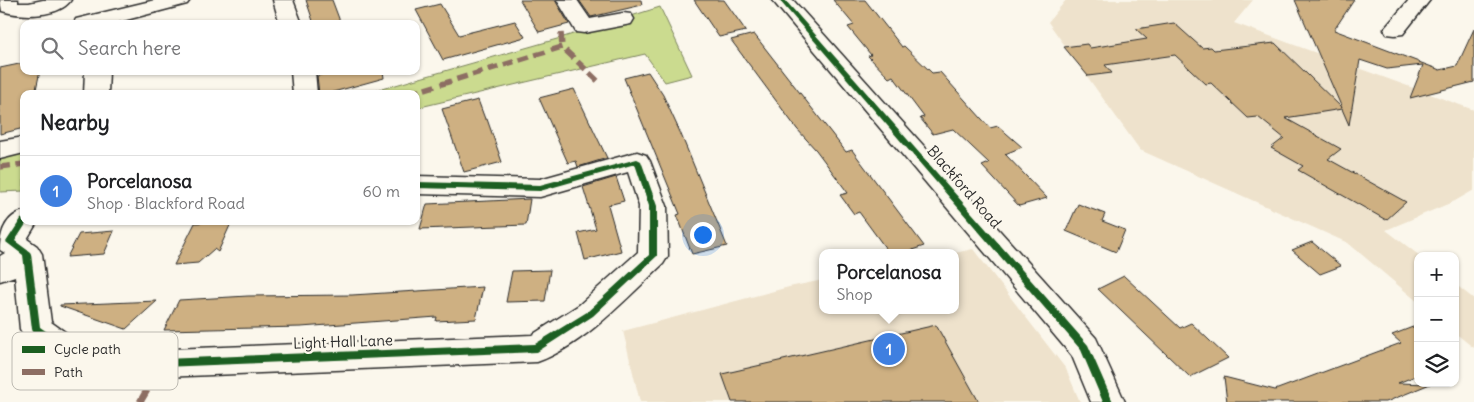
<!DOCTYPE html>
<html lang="en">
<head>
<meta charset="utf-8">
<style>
  :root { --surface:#fff; --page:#f6f6f6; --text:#202124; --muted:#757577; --line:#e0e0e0; --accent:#d93025 }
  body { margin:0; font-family:Delius,sans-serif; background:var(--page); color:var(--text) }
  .controls { position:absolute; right:15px; bottom:15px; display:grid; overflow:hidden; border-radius:10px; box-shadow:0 1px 4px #0004 }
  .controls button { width:45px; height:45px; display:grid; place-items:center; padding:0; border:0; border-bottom:1px solid var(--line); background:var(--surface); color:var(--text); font:25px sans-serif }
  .you { position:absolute; left:702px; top:234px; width:18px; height:18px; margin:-12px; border:4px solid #fff; border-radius:50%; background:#1a73e8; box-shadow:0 0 0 8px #1a73e833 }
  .badge { display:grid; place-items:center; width:32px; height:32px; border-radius:50%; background:var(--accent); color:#fff; font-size:16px; font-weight:700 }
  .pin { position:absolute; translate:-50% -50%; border:2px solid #fff; box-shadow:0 1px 5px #0006 }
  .popup { position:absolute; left:819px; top:249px; width:140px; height:65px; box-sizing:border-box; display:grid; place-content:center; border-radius:10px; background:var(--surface); filter:drop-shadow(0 1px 4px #0005); font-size:16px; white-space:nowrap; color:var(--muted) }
  .popup b { font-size:19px; color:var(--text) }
  .popup::after { content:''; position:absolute; left:50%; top:100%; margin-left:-10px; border:10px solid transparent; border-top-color:var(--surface) }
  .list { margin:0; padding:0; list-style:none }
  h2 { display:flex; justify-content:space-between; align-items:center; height:65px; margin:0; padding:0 20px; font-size:21px }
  h2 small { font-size:16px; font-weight:400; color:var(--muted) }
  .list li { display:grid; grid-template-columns:32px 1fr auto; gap:15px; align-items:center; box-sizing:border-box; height:70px; padding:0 20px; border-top:1px solid var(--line) }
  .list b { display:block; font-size:19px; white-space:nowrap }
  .list p { margin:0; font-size:16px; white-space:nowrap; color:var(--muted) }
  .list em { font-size:16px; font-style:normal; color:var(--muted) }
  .icon { flex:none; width:28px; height:28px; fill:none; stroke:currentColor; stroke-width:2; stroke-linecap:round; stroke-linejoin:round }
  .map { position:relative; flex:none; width:1474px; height:402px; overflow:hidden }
  .search { position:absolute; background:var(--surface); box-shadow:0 1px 4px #0004; left:20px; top:20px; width:400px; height:55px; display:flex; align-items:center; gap:12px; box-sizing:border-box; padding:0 18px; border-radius:10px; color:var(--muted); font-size:19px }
  .panel { position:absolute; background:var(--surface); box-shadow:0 1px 4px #0004; left:20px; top:90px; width:400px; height:135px; border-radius:10px }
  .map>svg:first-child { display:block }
  .built { fill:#eee2cc }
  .green { fill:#cbdb8f; stroke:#7b835d }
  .building { fill:#ceb082; stroke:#2b2b2b }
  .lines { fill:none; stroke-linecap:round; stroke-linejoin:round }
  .minor-casing { stroke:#2b2b2b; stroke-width:3 }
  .major-casing { stroke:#2b2b2b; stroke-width:3 }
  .minor { fill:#fbf7ec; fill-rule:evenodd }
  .major { fill:#fbf7ec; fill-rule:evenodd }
  .quiet-far1 { stroke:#8d6e63; stroke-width:5.5; stroke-dasharray:11 5.5; stroke-linecap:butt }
  .quiet { stroke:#8d6e63; stroke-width:7; stroke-dasharray:14 7; stroke-linecap:butt }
  .cycleway-casing { stroke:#fbf7ec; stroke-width:3 }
  .cycleway { fill:#1b5e20; fill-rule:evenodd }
  .labels { text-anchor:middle; stroke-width:5; stroke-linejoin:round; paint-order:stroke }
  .street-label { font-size:15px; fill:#2b2b2b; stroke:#fbf7ec }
  .key { fill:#fbf7ec; stroke:#bdbab2; stroke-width:1 }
  .key-label { font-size:14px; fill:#2b2b2b }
</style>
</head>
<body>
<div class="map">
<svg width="1474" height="402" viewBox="0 0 1474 402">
  <rect width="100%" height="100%" fill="#fbf7ec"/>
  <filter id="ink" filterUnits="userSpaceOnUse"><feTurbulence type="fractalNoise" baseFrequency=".02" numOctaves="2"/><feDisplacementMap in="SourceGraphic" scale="10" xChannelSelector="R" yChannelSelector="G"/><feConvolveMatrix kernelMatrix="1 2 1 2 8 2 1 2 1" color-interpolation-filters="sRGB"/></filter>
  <g filter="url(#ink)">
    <path class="built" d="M1066,0H1253L1234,23L1474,110V190L1455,201L1386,230L1420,256H1418V302L1348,243L1140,150L1048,22Z
      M973,249L1066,369L1080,402H640L623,331L789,287L823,280V310H955V253Z
      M1455,284L1474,299V348L1455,333Z"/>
    <path class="green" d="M660,7L692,75L665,82L645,54L416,108V94H364L557,39Z
      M24,150V191L0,192V154Z"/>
    <path class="building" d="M306,0H332L341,24H314Z
      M520,0H555L569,24L539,32Z
      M579,0H641L642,5L591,17Z
      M694,0H724L746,31L719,37Z
      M833,0H865L902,47L904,46L932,73L940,72L990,128L998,126L1022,147L1005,154L1047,198L1019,206L982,166L989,163L953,129L933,134L920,118L924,117L893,76L889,78L868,56L871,55L848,27L854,25Z
      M1295,0H1354L1334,30L1440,70L1457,66L1474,29V82L1410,98L1423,65L1387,69L1360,60L1349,125L1342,109L1285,118L1341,149L1328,159L1406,202L1386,220L1298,170L1303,166L1271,148L1284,138L1258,117L1248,118L1211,83L1206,84L1175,55L1105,65L1112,73L1088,76L1064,47L1087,44L1090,48L1147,39L1136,29L1174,23L1202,48L1211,47L1214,50L1275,43L1342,108Z
      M440,4L459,35L515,21L525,37L443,60L416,10Z
      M754,34L846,152L852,150L924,246L903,253H889L859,212L854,214L840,195L848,193L816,150L797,129L731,40Z
      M24,63V71H40L35,94H24V128L0,134V68Z
      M334,71H383L384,78L326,94H319L317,76Z
      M648,72L663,95L680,132L727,246L692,254L677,215L680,214L624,78Z
      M574,89L607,158L578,167L576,161L568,163L539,98Z
      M478,100L485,119H487L502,162L464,172L442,109Z
      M616,177L624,201L608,205L621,251L585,260L578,233L596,229L583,187Z
      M530,199L526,225L420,229L427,204Z
      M1078,204L1105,214L1102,221L1125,230L1116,252L1066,231Z
      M232,221L218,252L214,249L198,263L174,265L195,223Z
      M114,231L104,254L67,257L79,234Z
      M1312,242L1341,266L1320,274L1292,250Z
      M550,270L545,301L506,302L512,271Z
      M1124,276L1180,328L1191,323L1228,358L1190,377L1098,289Z
      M483,287L476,319L436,321L437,317L301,327L164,330L179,300L248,296L352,295Z
      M157,301L126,329L60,306V305Z
      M936,325L979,402H732L722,374Z
      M1418,325V375L1398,383L1430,384L1386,402H1227L1224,377L1275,390L1401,343L1392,335Z"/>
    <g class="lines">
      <defs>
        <path id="minor" d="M0,0H18V3H29L43,0H71C59,18 20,17 2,11Z
          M155,0H190L187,4L111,24H73L76,19Z
          M273,0H293L302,24H280Z
          M557,0H577L590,19L623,13L631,14L634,19L631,24L584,33L576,32Z
          M1409,0H1430L1403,34L1395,35L1387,34L1384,29Z
          M85,71H109L108,94H84Z
          M291,71H315L317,94H293Z
          M24,137V153L0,159V141Z
          M637,152L646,155L650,161L667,206L668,256L663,264C628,297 583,346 537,362L88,380L76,376L25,338L20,329L15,276L0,281V256L5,253L0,250C0,232 6,216 24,211V221H38L27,239L37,246L42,254L51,322L93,352L532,335L579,305L638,252L639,206L628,172L540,197L416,194V176L540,179Z"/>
        <path id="major" d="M772,0H793L1096,338L1125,402H1091L1072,356Z"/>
      </defs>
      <use href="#minor" class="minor-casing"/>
      <use href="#major" class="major-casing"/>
      <use href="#minor" class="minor"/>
      <use href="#major" class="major"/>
      <path class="quiet-far1" d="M561,33L562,47
        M409,94L562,47L599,82
        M0,167L24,164"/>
      <path class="quiet" d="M140,402L163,363"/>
      <defs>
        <path id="cycleway" d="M779,0H785L1088,345L1113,402H1103L1081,350Z
          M637,159L641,161L657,206V256L593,316L537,352L88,370L33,332L32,329L23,255L6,242L21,219L24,218V221H28L15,241L30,252L31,254L40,327L90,362L535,344L587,312L649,255V206L635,164L540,191L416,188V182L540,185Z"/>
      </defs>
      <use href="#cycleway" class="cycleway-casing"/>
      <use href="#cycleway" class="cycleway"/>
    </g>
  </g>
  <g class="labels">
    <g class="street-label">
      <text transform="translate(964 187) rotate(49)" y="5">Blackford Road</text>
      <text transform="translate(343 342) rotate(-2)" y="5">Light Hall Lane</text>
    </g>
  </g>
  <rect x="12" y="332" width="166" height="58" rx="8" class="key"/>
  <rect x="22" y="346" width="23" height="7" fill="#1b5e20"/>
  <rect x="22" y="369" width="23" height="6" fill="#8d6e63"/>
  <g class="key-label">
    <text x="54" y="354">Cycle path</text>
    <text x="54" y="377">Path</text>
  </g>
</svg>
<div class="controls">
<button>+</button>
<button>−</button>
<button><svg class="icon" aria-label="layers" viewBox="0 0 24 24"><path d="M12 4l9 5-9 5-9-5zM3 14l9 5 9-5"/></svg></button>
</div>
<div class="you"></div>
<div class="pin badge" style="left:889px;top:349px;background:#3f7fe0">1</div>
<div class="popup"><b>Porcelanosa</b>Shop</div>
<div class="search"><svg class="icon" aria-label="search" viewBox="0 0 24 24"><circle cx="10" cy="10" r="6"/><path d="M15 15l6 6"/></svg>Search here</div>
<section class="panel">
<h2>Nearby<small></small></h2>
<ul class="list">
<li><span class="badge" style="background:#3f7fe0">1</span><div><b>Porcelanosa</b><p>Shop · Blackford Road</p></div><em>60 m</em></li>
</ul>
</section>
</div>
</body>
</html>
